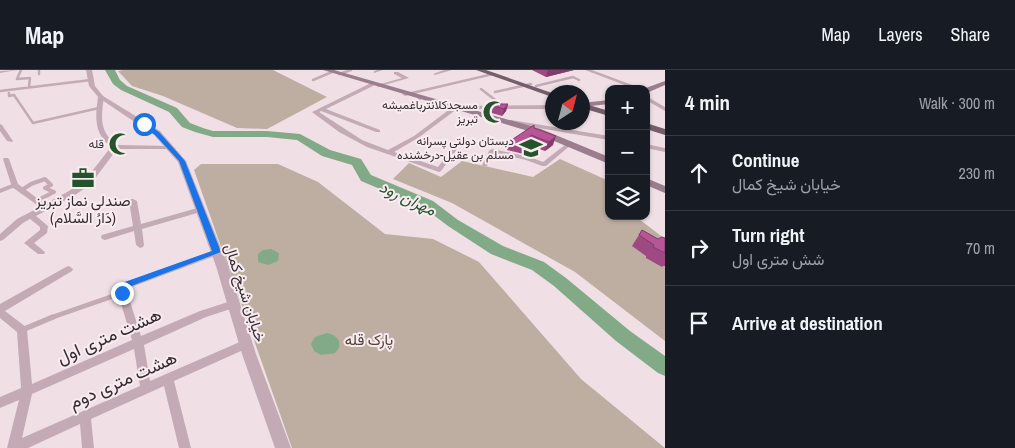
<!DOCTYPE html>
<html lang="en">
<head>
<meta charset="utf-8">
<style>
  :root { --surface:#171b24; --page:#20242c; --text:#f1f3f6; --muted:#9ea1a6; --line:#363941 }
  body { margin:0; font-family:"Archivo Narrow",Vazirmatn,sans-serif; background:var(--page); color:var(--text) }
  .controls { position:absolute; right:15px; top:15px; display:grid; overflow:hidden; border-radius:10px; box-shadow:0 1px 4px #0004 }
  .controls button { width:45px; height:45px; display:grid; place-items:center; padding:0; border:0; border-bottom:1px solid var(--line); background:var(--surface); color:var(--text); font:25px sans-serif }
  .compass { position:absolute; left:545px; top:15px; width:45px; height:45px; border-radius:50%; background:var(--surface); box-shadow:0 1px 4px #0004; rotate:36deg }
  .stop { position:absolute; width:15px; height:15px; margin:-11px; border:4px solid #1a73e8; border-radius:50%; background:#fff }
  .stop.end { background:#1a73e8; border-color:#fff; box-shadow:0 1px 5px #0008 }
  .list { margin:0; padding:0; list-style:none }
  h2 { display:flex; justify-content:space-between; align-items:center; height:65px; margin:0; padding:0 20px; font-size:21px }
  h2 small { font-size:16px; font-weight:400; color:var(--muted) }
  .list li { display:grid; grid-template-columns:32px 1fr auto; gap:15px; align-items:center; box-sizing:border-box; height:75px; padding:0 20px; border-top:1px solid var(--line) }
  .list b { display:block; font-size:19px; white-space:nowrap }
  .list p { margin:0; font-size:16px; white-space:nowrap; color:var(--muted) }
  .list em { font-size:16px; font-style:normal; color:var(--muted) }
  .icon { flex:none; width:28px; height:28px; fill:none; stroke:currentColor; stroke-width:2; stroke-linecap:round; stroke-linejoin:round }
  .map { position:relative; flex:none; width:665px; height:378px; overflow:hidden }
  header { display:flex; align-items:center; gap:30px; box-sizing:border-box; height:70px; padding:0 25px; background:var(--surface); border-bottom:1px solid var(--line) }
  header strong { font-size:24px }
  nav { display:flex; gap:28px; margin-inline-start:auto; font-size:18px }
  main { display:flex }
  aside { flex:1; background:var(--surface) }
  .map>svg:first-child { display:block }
  .green { fill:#beada1 }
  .water { fill:#82aa87 }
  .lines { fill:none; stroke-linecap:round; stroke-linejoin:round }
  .river { fill:#82aa87; fill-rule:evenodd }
  .service-far3 { stroke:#c4aab5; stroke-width:2.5 }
  .service-far2 { stroke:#c4aab5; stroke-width:4 }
  .service-far1 { stroke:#c4aab5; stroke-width:4.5 }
  .service { stroke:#c4aab5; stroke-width:5.5 }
  .minor { fill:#c4aab5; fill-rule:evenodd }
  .tertiary { fill:#c4aab5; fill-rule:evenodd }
  .secondary { fill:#9b7e8d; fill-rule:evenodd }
  .primary { fill:#765d6c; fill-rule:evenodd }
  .wall { fill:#9e4982 }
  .shaded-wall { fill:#813c6a }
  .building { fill:#b85597; stroke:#813c6a }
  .route { fill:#1a73e8 }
  .labels { text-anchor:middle; stroke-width:4; stroke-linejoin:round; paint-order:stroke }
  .far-poi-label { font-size:12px; fill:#362b31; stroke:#f8ecf0; text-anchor:end }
  .poi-label { font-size:15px; fill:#362b31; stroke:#f8ecf0 }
  .street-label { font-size:15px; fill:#362b31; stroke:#f8ecf0 }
  .park-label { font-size:15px; fill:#524031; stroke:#f8ecf0 }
  .water-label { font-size:16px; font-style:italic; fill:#25532c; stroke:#f8ecf0 }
  .near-street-label { font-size:18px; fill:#362b31; stroke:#f8ecf0 }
</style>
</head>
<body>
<header>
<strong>Map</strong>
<nav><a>Map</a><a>Layers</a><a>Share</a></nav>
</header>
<main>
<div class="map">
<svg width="665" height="378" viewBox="0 0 665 378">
  <rect width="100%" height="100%" fill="#f0e0e6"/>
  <path class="green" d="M123,0H273L327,27L267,59L237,58L163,26L132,16L118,1Z
    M560,89L609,111V146H635L665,169V271L575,202L452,133L393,109L409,93L441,107L462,91L533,107Z
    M201,94H278L318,112L385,164L433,169L479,192L581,309L665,378H292L194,100Z"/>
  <path class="water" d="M271,179L279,183L278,191L268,195L258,192V184L263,180Z
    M327,263C338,265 344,274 335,283L321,285L314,281L311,274L315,267Z"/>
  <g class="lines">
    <path class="river" d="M105,0H115L120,10L127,16L177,38L190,53L203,58L213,61H267L300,64L330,80L361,89L371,105L433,131L458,150L503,176L544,192L566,208L630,261L665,286V306L658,303L616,271L554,216L532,200L491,184L448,156L423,137L361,111L352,95L322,86L297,70L267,67H213L195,62L182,57L169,42L121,20L113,14Z"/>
    <path class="service-far3" d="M21,0L17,9L30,8L29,17
      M39,0V4
      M339,4L351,0
      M313,10L332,2
      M536,16L573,7L579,10
      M481,19L503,36
      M9,20V26L14,25L33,53L99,38
      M0,21L91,10
      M495,22L531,14
      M399,41L421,28"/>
    <path class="service-far2" d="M22,120L31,114L45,109L51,115L45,118L54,122L36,131
      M0,121L15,115"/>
    <path class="service-far1" d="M50,248L122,223"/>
    <path class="service" d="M22,260L53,247"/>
    <path class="minor" d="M17,0L0,3V1Z
      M377,0H383L374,3V1Z
      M444,0H452L435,5L433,4Z
      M585,0H592L643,19H635Z
      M394,2H398L409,8L377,17V15L402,8L394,4Z
      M492,3L494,4V5L405,26L402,24Z
      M373,12L376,14L375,15L326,39L380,60V62H376L321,41L319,42L362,70L388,80L414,66L454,36L552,35V39H457L418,68L394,82L438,97L453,77H457L458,78L441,101L439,102L367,77L339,62L312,42Z
      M101,25L104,27C101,47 99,62 117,75L172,76L175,78L174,79H117L91,114L75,125L36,146L48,156L47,163L34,173L45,182L44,184H38L24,173L40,160V157L30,149L23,153L3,170L0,171V164L17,149L40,137L12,117L3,89L4,88H8L9,89L18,114L45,134L69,121L85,110L111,77C94,64 95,47 98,27Z
      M646,26L665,37V41L646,30Z
      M511,50L609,66V70L509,53V51Z
      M0,54L2,55L13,71L12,72L7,71L0,61Z
      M570,71L572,72V74L546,96H542L526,90L494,83L487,96H483L482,95L489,81L492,79L530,87L543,92Z
      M646,74L665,78V82L646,78Z
      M130,129H133L137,131L141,154L201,137L205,139L204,141L142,159L144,175L143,177L140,178L136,175L134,161L105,170L102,169L101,167L102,165L133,156L129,131Z
      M217,179L220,180L221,182L220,184L126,219L141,266L200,241L234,230L237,231L239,234L237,237L206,247L144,275L150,311L242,271L246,270L250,271L251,274L250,277L174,311L191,378H179L164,316L91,349L94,378H82L80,354L28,378H7L19,330L0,338V327L21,318L17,262L0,248V234L66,197L69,196L73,199L72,201L5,241L26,257L27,260L32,314L132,270L116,217L118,215ZM134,279L140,316L22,368L32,324Z"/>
    <path class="tertiary" d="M86,0H92L95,16L103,26L160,61L186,91L228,196L256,284L291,378H275L242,284L216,196L178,92L154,65L99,28L89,16Z"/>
    <path class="secondary" d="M323,0H334L541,59L609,87V94L535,63Z
      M665,11V15L649,22H646V19H643Z
      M609,30V34L582,37V33Z
      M646,108L665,116V123L646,115Z"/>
    <path class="primary" d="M476,0H486L552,23V27Z
      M582,33L609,41V46L582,38Z
      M646,53L665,59V65L646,59Z"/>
  </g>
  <path class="wall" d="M532,0H574L546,7Z
    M487,34H508L506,41L502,46L485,41Z
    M534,58L553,75L545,81L528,75L524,84L507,80L510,71Z
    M642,160L658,169L665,168V196H663L662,197L646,188V186L632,176Z"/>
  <path class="shaded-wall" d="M548,0H574L546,7Z
    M508,34L506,41L502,46L504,39Z
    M556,66L553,75L545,81L549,72Z"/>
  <path class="building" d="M487,34H508L504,39Z
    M534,55V58L556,66L549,72L531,65L527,75L510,71Z
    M642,160L658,169L662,167L665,168V183L653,177L654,175L639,165Z"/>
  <path class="route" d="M142,53H146L159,62L185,91L221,182L126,218V223L122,226L118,225L116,219L119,214L212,181L179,91L155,65L142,56Z"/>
  <defs>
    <symbol id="mosque-bare" viewBox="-9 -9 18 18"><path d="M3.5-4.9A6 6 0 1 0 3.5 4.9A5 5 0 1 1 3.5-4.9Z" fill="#25532c" stroke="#f8ecf0" stroke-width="2.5" paint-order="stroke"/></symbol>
    <symbol id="school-bare" viewBox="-9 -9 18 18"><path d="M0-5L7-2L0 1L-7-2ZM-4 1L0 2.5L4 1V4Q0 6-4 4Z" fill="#25532c" stroke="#f8ecf0" stroke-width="2.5" paint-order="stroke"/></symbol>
    <symbol id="office-bare" viewBox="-9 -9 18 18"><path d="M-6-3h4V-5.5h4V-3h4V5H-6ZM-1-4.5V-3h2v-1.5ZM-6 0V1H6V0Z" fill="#25532c" stroke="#f8ecf0" stroke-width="2.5" paint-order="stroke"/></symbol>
  </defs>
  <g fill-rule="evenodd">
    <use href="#mosque-bare" x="478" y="26" width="32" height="32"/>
    <use href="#mosque-bare" x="104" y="58" width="32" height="32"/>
    <use href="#school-bare" x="515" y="62" width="32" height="32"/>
    <use href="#office-bare" x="67" y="92" width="32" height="32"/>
  </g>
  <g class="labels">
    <g class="far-poi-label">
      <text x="478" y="39">مسجدکلانترباغمیشه<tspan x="478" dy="14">تبریز</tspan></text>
      <text x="514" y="75">دبستان دولتی پسرانه<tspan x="514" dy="14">مسلم بن عقیل-درخشنده</tspan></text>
      <text x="104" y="78">قله</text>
    </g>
    <g class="poi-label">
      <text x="83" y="136">صندلی نماز تبریز<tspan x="83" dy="17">(دَارُ السَّلام)</tspan></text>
    </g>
    <g class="street-label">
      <text transform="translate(245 223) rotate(72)" y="5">خیابان شیخ کمال</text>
    </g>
    <g class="park-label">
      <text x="369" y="275">پارک قله</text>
    </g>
    <g class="water-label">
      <text transform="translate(408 128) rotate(25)" y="6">مهران رود</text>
    </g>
    <g class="near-street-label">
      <text transform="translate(109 266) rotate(-24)" y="6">هشت متری اول</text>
      <text transform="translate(123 310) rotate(-24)" y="6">هشت متری دوم</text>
    </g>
  </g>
</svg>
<div class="controls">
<button>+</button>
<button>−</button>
<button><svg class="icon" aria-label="layers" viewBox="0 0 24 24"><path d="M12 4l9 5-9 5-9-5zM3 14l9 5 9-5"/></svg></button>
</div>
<svg class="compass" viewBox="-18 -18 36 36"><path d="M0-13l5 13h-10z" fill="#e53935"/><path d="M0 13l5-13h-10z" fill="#9ea1a6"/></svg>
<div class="stop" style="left:144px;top:54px"></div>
<div class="stop end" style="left:122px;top:223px"></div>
</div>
<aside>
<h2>4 min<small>Walk · 300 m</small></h2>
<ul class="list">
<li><svg class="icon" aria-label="ahead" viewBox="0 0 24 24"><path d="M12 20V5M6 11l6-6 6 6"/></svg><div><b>Continue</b><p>خیابان شیخ کمال</p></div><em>230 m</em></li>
<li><svg class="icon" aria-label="right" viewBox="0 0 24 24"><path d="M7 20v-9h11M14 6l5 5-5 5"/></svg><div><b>Turn right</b><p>شش متری اول</p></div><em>70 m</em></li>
<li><svg class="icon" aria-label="arrive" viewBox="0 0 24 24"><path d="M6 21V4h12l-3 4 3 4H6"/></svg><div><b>Arrive at destination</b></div></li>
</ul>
</aside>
</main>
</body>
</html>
